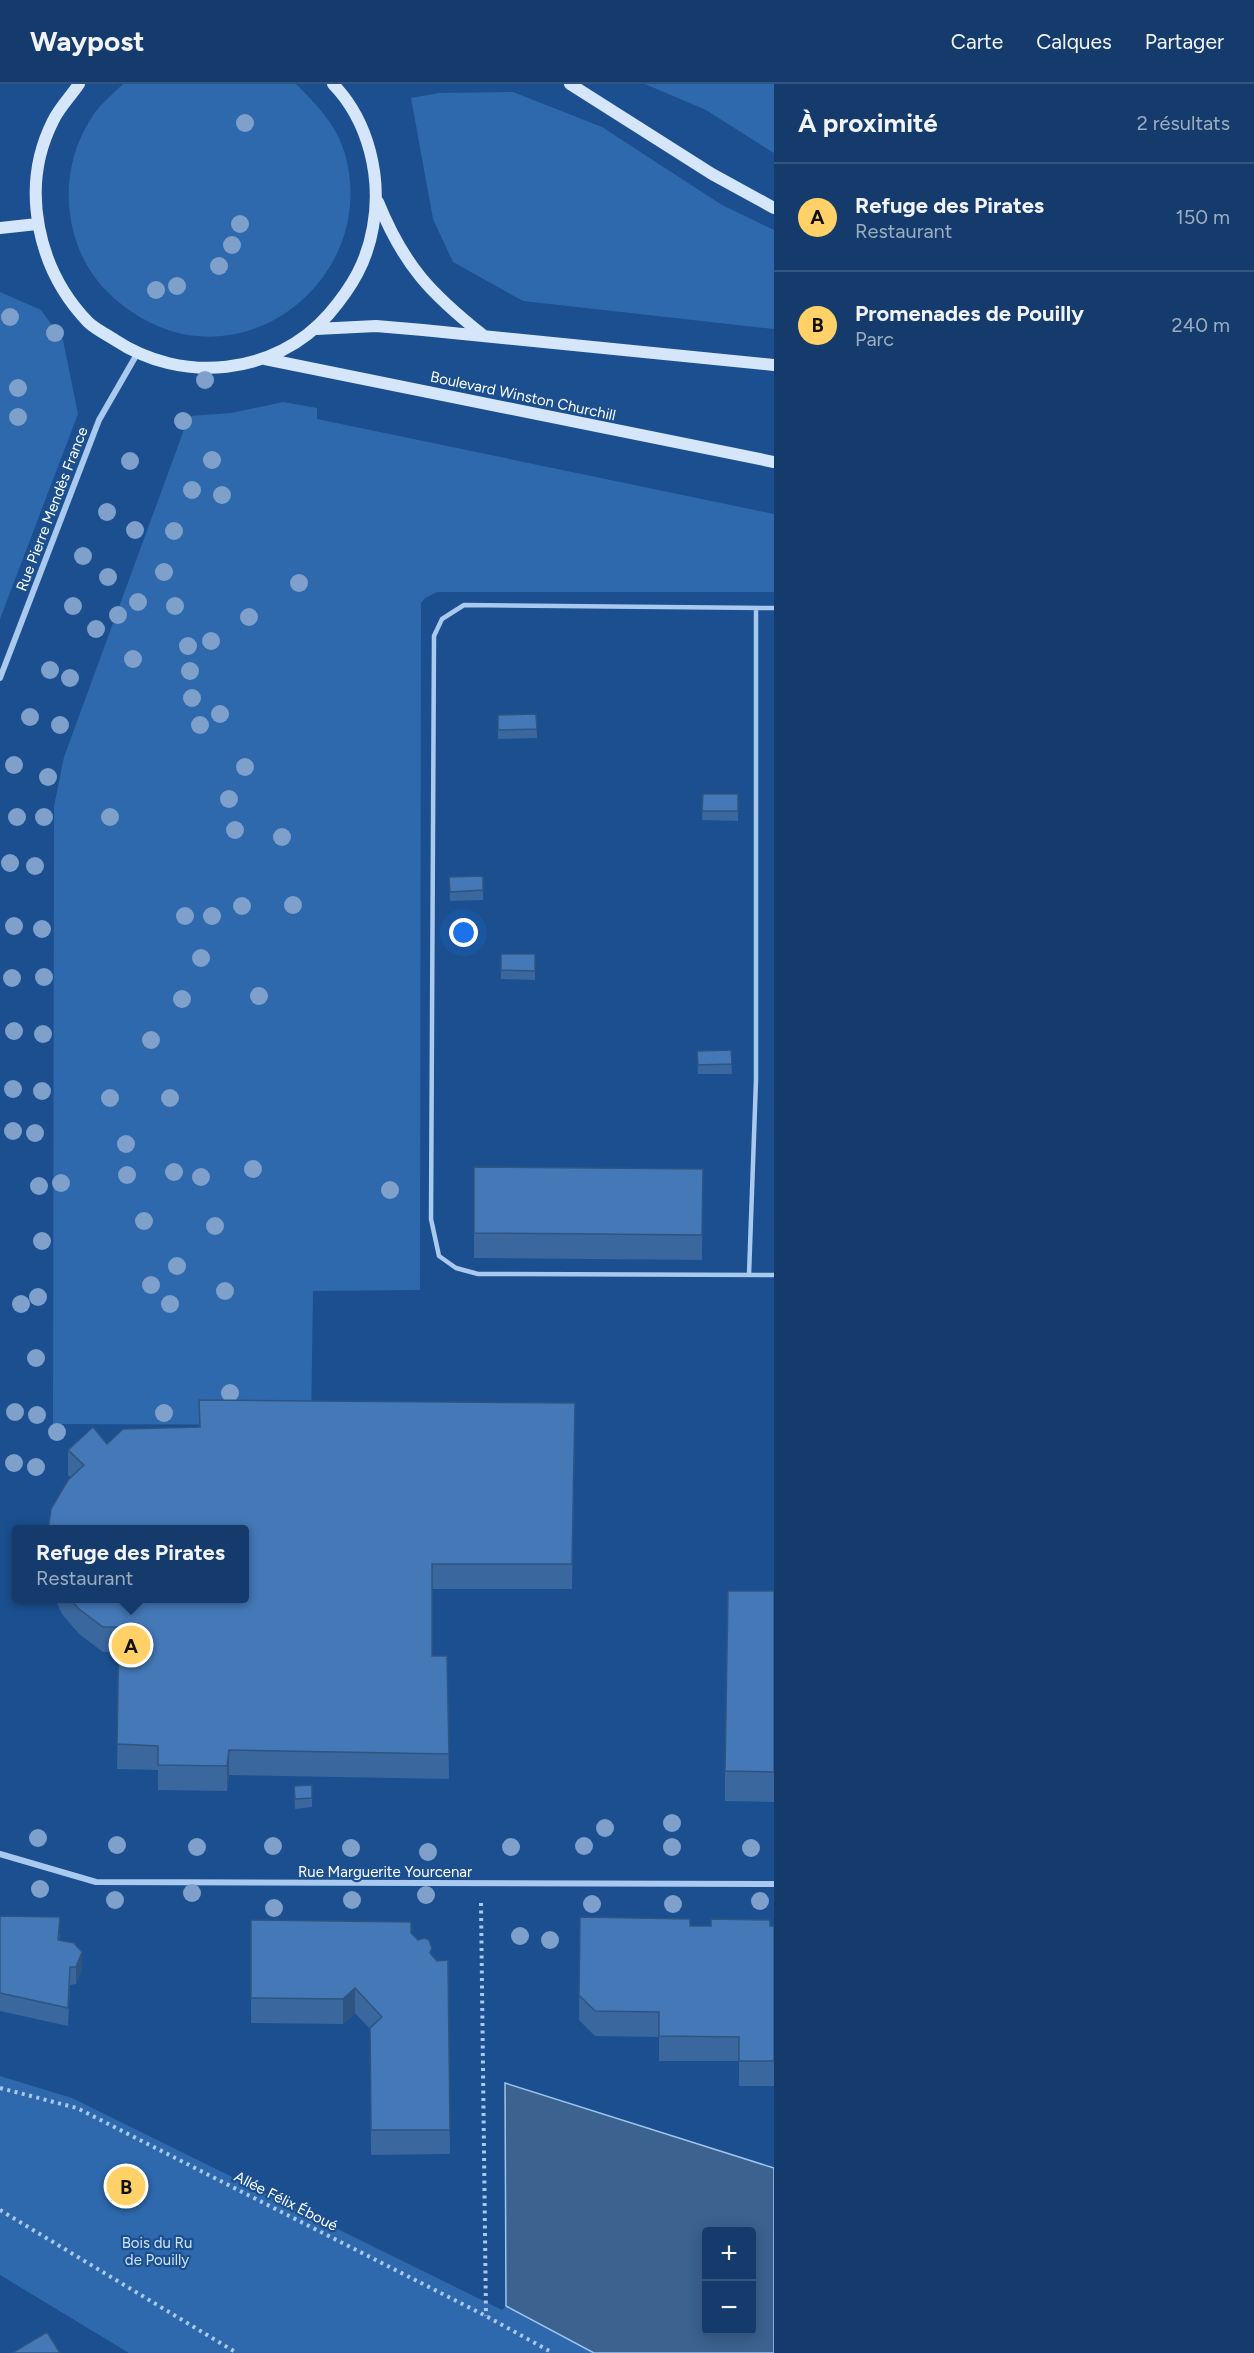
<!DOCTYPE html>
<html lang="fr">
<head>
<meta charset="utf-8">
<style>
  :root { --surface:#143b6b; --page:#1d4271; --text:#f1f3f6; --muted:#9dadc1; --line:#33557e; --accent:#ffd166 }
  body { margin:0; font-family:Figtree,sans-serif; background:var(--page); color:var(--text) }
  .controls { position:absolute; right:18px; bottom:18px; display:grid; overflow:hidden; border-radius:6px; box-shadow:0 3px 15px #0003 }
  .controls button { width:54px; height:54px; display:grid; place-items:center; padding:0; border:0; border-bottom:2px solid var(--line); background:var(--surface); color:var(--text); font:30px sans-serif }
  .you { position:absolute; left:464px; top:849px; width:21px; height:21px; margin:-15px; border:4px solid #fff; border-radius:50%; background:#1a73e8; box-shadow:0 0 0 9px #1a73e833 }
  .badge { display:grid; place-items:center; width:39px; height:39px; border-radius:50%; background:var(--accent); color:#111; font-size:20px; font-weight:700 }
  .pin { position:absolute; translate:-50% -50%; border:3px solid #fff; box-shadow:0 2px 6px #0006 }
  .popup { position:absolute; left:12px; top:1441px; width:237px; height:78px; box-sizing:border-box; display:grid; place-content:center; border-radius:6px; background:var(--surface); filter:drop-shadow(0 2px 4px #0005); font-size:20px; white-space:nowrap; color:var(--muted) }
  .popup b { font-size:22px; color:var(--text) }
  .popup::after { content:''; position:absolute; left:50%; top:100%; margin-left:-12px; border:12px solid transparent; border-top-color:var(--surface) }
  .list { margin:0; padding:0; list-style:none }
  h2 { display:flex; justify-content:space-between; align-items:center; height:78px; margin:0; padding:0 24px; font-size:26px }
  h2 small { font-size:20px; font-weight:400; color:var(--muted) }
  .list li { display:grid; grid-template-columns:39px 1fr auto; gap:18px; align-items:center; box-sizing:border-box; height:108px; padding:0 24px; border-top:2px solid var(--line) }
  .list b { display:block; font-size:22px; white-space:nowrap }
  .list p { margin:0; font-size:20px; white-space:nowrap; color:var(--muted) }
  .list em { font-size:20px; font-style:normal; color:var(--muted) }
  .map { position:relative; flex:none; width:774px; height:2269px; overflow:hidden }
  header { display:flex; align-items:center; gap:36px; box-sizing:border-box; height:84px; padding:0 30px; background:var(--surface); border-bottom:2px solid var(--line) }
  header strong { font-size:28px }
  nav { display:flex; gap:33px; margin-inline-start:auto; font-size:21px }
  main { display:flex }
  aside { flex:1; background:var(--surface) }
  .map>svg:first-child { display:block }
  .green { fill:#2e69ad }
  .water { fill:#3c6290; stroke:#9cc4f0; stroke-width:1.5; fill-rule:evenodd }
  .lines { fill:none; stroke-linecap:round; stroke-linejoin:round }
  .path { stroke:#a9c9ee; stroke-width:4; stroke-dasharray:3 4.5; stroke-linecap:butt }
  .lane { stroke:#a9c9ee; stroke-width:4.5 }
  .street { stroke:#a9c9ee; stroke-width:6 }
  .secondary { stroke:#d6e6fa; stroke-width:12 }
  .tree { fill:#7ea0ca }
  .wall { fill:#3a679d }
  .shaded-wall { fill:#305480 }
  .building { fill:#4478b7; stroke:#305480; stroke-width:1.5 }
  .labels { text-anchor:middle; stroke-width:4.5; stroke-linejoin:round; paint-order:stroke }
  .street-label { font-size:15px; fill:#fff; stroke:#1b4f8f }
  .park-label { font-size:15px; fill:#cfe3fa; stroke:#1b4f8f }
</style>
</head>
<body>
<header>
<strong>Waypost</strong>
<nav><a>Carte</a><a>Calques</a><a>Partager</a></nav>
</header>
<main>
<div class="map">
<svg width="774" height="2269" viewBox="0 0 774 2269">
  <rect width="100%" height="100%" fill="#1b4f8f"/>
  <path class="green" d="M123,0H296C316,20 337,41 345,70C380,195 241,303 132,228C103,208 84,185 74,150C63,110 69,68 92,33C99,21 113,10 123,0Z
    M645,0H774V69L706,26Z
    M513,8L602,43L722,121L774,146V245L523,217L453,178L433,135L411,14L439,9Z
    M0,208L41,226L63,256L78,330L0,535Z
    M283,318L317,324V335L774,430V508H437L425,514L421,519L420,1206L313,1207L311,1341L53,1340L54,722L64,673L189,332L231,329Z
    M0,1992L72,2014L502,2226L506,2222L594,2269H129L0,2191Z"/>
  <path class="water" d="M505,1999L774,2084V2269H594L506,2222ZM706,2148H752V2246H706Z"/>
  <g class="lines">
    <path class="path" d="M481,1819L486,2232
      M0,2004L77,2024L486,2232L553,2269
      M0,2126L237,2269"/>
    <path class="lane" d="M774,524L464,521L442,535L434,552L431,1135L439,1172L456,1184L478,1190L774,1191
      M749,1191L756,996V524"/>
    <path class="street" d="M0,594L99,336L137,270
      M0,1770L96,1798L774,1800"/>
    <path class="secondary" d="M79,0C71,12 59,24 53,37C19,104 38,186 88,238C95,245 106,250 115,256C181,300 275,292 329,230C352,203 367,178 373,143C382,94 369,37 333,0
      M570,0L712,90L774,124
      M378,118C404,182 431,210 484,252
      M0,144L37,140
      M316,245L376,242L423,246L774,281
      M265,275L774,378"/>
  </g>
  <g class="tree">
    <circle cx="245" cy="39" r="9"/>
    <circle cx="240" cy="140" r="9"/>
    <circle cx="232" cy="161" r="9"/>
    <circle cx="219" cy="182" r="9"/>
    <circle cx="177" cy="202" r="9"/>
    <circle cx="156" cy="206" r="9"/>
    <circle cx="10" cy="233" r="9"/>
    <circle cx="55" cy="249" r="9"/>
    <circle cx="205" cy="296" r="9"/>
    <circle cx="18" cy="304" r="9"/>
    <circle cx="18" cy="333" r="9"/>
    <circle cx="183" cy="337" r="9"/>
    <circle cx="212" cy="376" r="9"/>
    <circle cx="130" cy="377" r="9"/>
    <circle cx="192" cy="406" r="9"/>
    <circle cx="222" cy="411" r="9"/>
    <circle cx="107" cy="428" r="9"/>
    <circle cx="135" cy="446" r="9"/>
    <circle cx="174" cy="447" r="9"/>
    <circle cx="83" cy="472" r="9"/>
    <circle cx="164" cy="488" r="9"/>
    <circle cx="108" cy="493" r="9"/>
    <circle cx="299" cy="499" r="9"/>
    <circle cx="138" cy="518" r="9"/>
    <circle cx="73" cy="522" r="9"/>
    <circle cx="175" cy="522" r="9"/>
    <circle cx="118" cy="531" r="9"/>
    <circle cx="249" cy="533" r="9"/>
    <circle cx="96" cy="545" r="9"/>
    <circle cx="211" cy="557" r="9"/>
    <circle cx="188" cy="562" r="9"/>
    <circle cx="133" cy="575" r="9"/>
    <circle cx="50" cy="586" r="9"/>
    <circle cx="190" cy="587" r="9"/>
    <circle cx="70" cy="594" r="9"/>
    <circle cx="192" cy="614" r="9"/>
    <circle cx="220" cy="630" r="9"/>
    <circle cx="30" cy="633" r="9"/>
    <circle cx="60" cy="641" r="9"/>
    <circle cx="200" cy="641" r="9"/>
    <circle cx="14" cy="681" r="9"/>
    <circle cx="245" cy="683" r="9"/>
    <circle cx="48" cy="693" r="9"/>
    <circle cx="229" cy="715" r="9"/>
    <circle cx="17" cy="733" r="9"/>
    <circle cx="44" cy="733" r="9"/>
    <circle cx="110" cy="733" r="9"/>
    <circle cx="235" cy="746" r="9"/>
    <circle cx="282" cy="753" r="9"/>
    <circle cx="10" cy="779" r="9"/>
    <circle cx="35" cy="782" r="9"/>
    <circle cx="293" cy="821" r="9"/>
    <circle cx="242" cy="822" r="9"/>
    <circle cx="185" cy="832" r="9"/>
    <circle cx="212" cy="832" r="9"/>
    <circle cx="14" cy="842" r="9"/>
    <circle cx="42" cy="845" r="9"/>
    <circle cx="201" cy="874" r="9"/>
    <circle cx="44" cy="893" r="9"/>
    <circle cx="12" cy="894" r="9"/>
    <circle cx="259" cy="912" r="9"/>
    <circle cx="182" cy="915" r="9"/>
    <circle cx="14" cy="947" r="9"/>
    <circle cx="43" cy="950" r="9"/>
    <circle cx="151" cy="956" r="9"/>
    <circle cx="13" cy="1005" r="9"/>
    <circle cx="42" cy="1007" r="9"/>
    <circle cx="110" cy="1014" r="9"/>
    <circle cx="170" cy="1014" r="9"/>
    <circle cx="13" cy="1047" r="9"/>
    <circle cx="35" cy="1049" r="9"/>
    <circle cx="126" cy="1060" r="9"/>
    <circle cx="253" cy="1085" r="9"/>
    <circle cx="174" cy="1088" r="9"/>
    <circle cx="127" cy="1091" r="9"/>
    <circle cx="201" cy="1093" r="9"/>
    <circle cx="61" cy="1099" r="9"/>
    <circle cx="39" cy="1102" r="9"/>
    <circle cx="390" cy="1106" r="9"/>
    <circle cx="144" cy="1137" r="9"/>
    <circle cx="215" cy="1142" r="9"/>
    <circle cx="42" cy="1157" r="9"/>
    <circle cx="177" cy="1182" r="9"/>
    <circle cx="151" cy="1201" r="9"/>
    <circle cx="225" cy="1207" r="9"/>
    <circle cx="38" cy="1213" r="9"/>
    <circle cx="21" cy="1220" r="9"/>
    <circle cx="170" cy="1220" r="9"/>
    <circle cx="36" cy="1274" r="9"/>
    <circle cx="230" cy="1309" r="9"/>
    <circle cx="15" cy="1328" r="9"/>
    <circle cx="164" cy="1329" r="9"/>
    <circle cx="37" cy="1331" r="9"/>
    <circle cx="57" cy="1348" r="9"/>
    <circle cx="14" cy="1379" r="9"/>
    <circle cx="36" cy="1383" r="9"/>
    <circle cx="672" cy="1739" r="9"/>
    <circle cx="605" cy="1744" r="9"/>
    <circle cx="38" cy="1754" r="9"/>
    <circle cx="117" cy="1761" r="9"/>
    <circle cx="273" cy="1762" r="9"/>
    <circle cx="584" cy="1762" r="9"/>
    <circle cx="197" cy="1763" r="9"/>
    <circle cx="511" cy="1763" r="9"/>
    <circle cx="672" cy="1763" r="9"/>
    <circle cx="351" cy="1764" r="9"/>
    <circle cx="751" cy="1764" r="9"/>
    <circle cx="428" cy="1768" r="9"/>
    <circle cx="40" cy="1805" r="9"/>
    <circle cx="192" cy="1809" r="9"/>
    <circle cx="426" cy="1811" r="9"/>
    <circle cx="115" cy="1816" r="9"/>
    <circle cx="352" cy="1816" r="9"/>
    <circle cx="760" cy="1817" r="9"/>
    <circle cx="592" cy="1820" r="9"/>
    <circle cx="673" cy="1820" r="9"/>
    <circle cx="274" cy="1824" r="9"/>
    <circle cx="520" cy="1852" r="9"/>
    <circle cx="550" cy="1856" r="9"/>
  </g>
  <path class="wall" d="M536,630L537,654L498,655V631Z
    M703,710H738V737L702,736Z
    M483,792V816L450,817L449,793Z
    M501,870H535V896L501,895Z
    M731,966L732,990H698L697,967Z
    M474,1083L703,1085L702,1176L474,1174Z
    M199,1316L575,1343L572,1505H432V1572H447L449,1695L229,1691L227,1707L158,1706V1686L117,1685L119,1568H103L79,1550L62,1530L55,1515H245L70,1393L68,1391V1366L199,1344Z
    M774,1507V1718L725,1717V1687Z
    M312,1701V1723L295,1725L294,1702Z
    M0,1832L60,1851L59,1857L82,1885L76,1900L70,1901L68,1942L0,1927Z
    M580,1833L690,1842H774V2002H739V1977H659V1953L595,1952L579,1936Z
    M251,1836L411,1849L437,1877L448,1876L450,2070L371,2071L370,1945L355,1929L343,1940L251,1939Z"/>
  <path class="shaded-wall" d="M229,1666V1691L227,1707V1682Z
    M82,1868V1885L76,1900V1883Z
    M355,1904V1929L343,1940V1915Z"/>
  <path class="building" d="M536,630L537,645L498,646V631Z
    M703,710H738V727H702Z
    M483,792V806L450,808L449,793Z
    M501,870H535V887L501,886Z
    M731,966L732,980L698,981L697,967Z
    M474,1083L703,1085L702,1151L474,1149Z
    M199,1316L575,1319L572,1480H432V1572H447L449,1670L229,1666L227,1682L158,1681V1662L117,1660L119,1543H103L79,1525L70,1515H245V1446H48L51,1425L68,1396L84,1381L68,1366L93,1343L107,1360L123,1345L200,1343Z
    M728,1507H774V1688L725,1687Z
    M312,1701V1714L295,1715L294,1702Z
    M0,1832L60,1833L58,1856L74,1859L82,1868L76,1883H70L68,1924L0,1909Z
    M580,1833L690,1835V1842H711V1835L770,1836V1842H774V1977H739V1953L659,1952V1928L595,1927L579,1911Z
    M251,1836L411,1838V1849L418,1856L425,1854L429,1856L432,1864L430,1869L437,1877L448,1876L450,2046H371L370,1944L382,1933L355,1904L343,1915L251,1914Z
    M47,2248L60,2269H12Z"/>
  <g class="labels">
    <g class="street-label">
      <text transform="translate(523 312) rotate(12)" y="5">Boulevard Winston Churchill</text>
      <text transform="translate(52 425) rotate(-69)" y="5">Rue Pierre Mendès France</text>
      <text x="385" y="1793">Rue Marguerite Yourcenar</text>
      <text transform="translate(286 2117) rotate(27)" y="5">Allée Félix Éboué</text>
    </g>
    <g class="park-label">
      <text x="157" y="2164">Bois du Ru<tspan x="157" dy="17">de Pouilly</tspan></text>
    </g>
  </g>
</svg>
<div class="controls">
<button>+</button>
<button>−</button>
</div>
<div class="you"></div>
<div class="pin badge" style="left:131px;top:1561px">A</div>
<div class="popup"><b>Refuge des Pirates</b>Restaurant</div>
<div class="pin badge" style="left:126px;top:2102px">B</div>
</div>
<aside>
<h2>À proximité<small>2 résultats</small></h2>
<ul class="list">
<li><span class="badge">A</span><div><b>Refuge des Pirates</b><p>Restaurant</p></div><em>150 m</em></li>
<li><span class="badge">B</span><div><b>Promenades de Pouilly</b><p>Parc</p></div><em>240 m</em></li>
</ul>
</aside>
</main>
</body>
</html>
